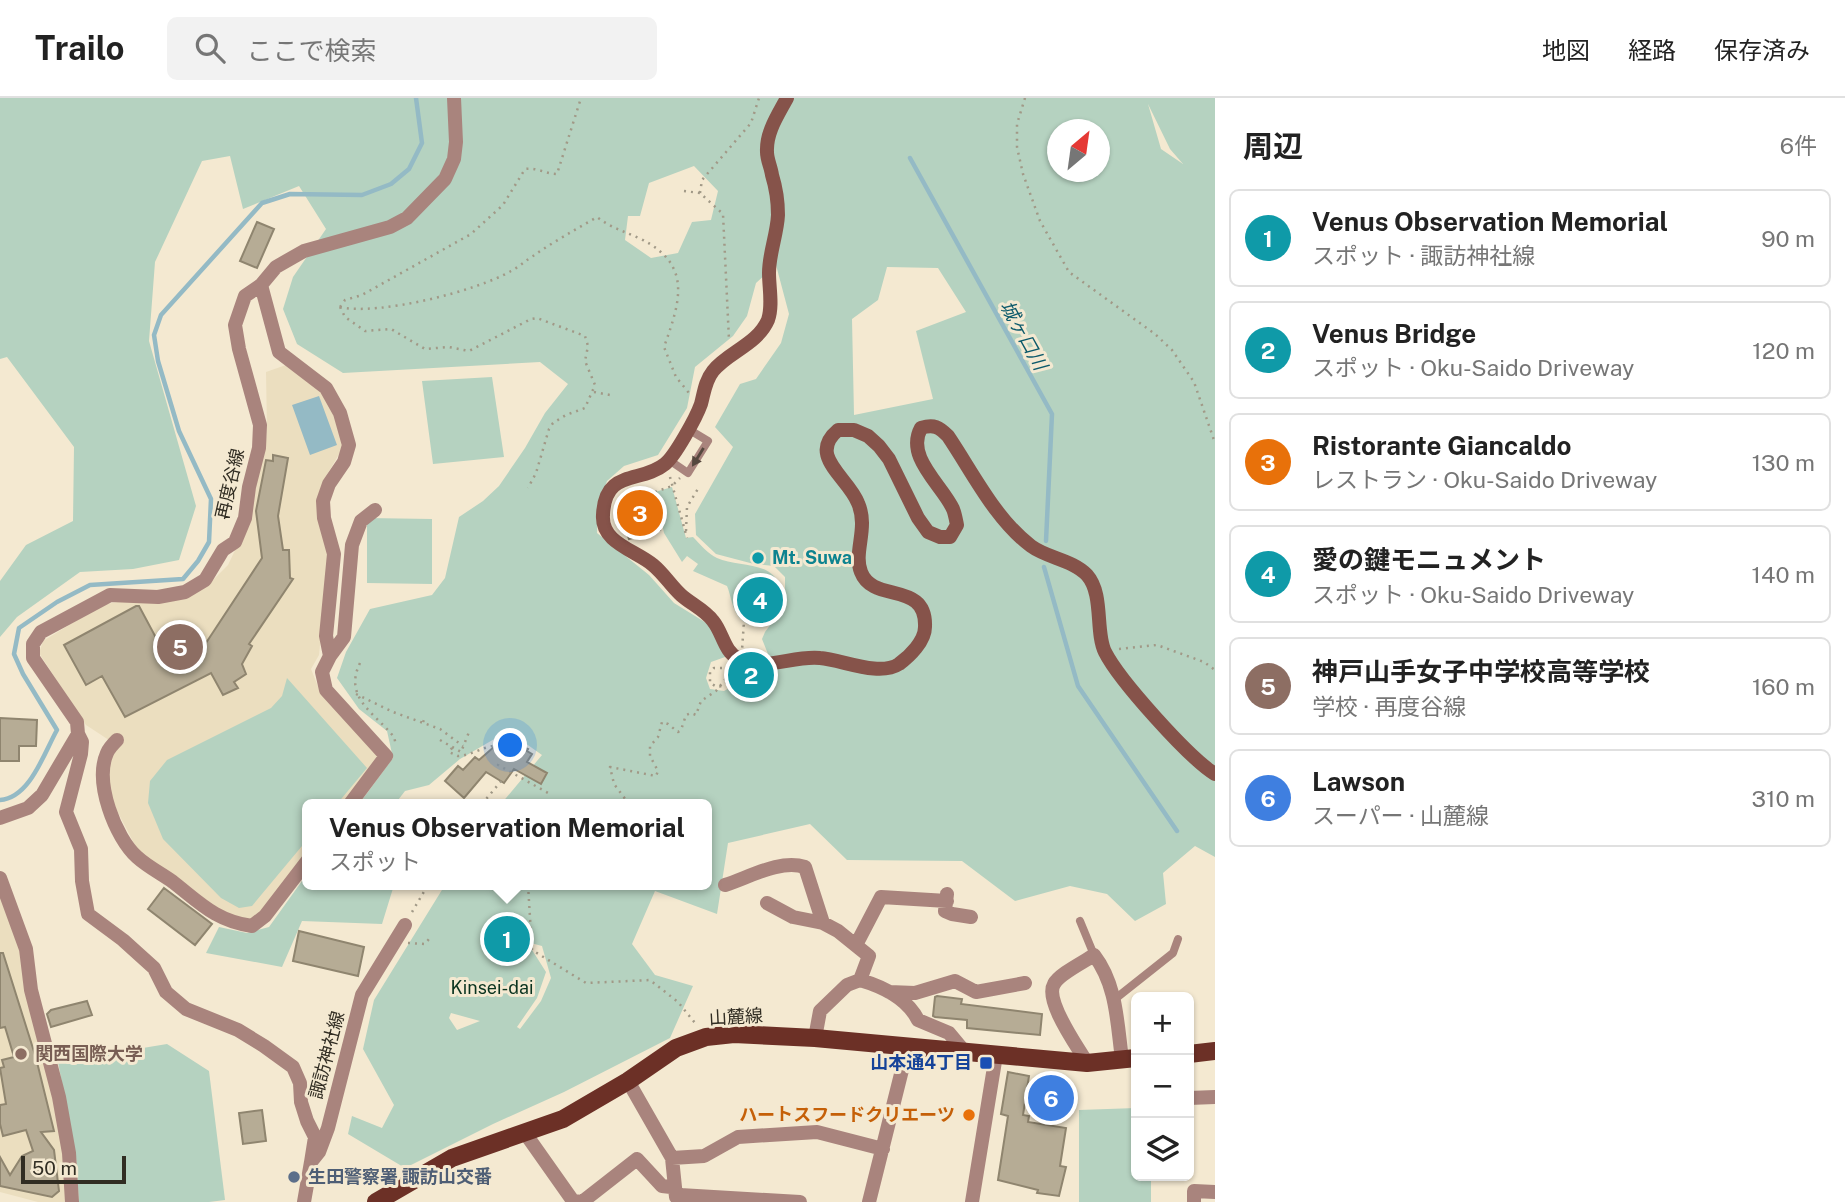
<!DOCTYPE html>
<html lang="ja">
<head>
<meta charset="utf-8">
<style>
  :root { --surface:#fff; --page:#f2f2f2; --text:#222; --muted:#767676; --line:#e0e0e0; --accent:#3746b9 }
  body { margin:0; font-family:"Public Sans","Noto Sans JP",sans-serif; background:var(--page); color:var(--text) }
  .controls { position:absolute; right:21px; bottom:21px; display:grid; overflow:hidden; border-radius:10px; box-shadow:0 2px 5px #0004 }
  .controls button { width:63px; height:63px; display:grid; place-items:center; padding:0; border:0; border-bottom:2px solid var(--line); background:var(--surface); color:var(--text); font:35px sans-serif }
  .compass { position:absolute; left:1047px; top:21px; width:63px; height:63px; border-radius:50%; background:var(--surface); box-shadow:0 2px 5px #0004; rotate:29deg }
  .scale { position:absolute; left:21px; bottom:18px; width:105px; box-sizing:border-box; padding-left:7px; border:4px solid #312d23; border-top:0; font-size:19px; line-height:24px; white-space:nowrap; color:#312d23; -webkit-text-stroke:5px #f4e9d1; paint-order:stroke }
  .you { position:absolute; left:511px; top:648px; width:24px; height:24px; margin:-18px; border:5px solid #fff; border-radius:50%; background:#1a73e8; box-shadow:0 0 0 10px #1a73e833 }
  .badge { display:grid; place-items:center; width:46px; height:46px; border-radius:50%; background:var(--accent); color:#fff; font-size:23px; font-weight:700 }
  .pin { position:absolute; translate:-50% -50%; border:4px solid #fff; box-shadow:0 2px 7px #0006 }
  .popup { position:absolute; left:302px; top:701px; width:410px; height:91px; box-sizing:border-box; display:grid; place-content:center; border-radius:10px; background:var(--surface); filter:drop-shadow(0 2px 5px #0005); font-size:23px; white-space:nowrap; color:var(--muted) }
  .popup b { font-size:26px; color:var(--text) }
  .popup::after { content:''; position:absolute; left:50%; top:100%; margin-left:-14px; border:14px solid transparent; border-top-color:var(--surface) }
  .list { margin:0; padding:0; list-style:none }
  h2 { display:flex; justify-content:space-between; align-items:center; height:91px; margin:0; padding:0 28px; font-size:30px }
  h2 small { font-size:23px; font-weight:400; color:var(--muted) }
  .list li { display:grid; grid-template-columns:46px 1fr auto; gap:21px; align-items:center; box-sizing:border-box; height:98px; margin:0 14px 14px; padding:0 14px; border:2px solid var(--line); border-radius:10px }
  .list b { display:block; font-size:26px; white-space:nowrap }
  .list p { margin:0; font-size:23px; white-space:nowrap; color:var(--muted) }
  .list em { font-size:23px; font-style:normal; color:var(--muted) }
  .icon { flex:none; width:38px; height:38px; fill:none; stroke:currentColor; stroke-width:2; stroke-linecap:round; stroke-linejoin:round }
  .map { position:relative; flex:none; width:1215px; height:1104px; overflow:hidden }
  header { display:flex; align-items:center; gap:42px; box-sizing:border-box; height:98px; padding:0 35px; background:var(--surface); border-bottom:2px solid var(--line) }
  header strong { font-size:33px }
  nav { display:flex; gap:38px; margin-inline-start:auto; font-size:24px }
  .search { width:490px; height:63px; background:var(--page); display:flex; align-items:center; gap:18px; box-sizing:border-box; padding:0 24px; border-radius:10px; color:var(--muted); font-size:26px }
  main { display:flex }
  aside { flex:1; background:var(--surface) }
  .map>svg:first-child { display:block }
  .built { fill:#ebdebf }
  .green { fill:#b5d2c0; fill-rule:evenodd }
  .water { fill:#94bac5 }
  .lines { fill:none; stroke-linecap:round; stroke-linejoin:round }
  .stream { stroke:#94bac5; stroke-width:4.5 }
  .building { fill:#b6ac95; stroke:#8f856f; stroke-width:2 }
  .path { stroke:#a19987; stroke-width:2.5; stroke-dasharray:2 5; stroke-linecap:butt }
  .lane { stroke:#a9847d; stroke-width:8 }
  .street { stroke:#a9847d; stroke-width:14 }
  .secondary { stroke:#86534a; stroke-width:14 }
  .primary { stroke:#6c3026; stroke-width:18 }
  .path-bridge { stroke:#a19987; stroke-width:2.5; stroke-dasharray:2 5; stroke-linecap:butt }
  .oneway { fill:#55473e }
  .culture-dot { fill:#0f9aa8; stroke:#f4e9d1; stroke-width:2.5 }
  .education-dot { fill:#8d6e63; stroke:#f4e9d1; stroke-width:2.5 }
  .transit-dot { fill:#1a4fb4; stroke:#f4e9d1; stroke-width:2.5 }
  .food-dot { fill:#e8710a; stroke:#f4e9d1; stroke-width:2.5 }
  .service-dot { fill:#5c6f8a; stroke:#f4e9d1; stroke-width:2.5 }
  .labels { text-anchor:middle; stroke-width:6; stroke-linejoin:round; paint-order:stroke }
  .street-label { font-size:18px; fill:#312d23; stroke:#f4e9d1 }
  .culture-label { font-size:18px; font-weight:bold; fill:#0d838f; stroke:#f4e9d1; text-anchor:start }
  .park-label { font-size:18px; fill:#09331f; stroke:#f4e9d1 }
  .education-label { font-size:18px; font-weight:bold; fill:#785e54; stroke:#f4e9d1; text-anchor:start }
  .transit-label { font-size:18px; font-weight:bold; fill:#164399; stroke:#f4e9d1; text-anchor:end }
  .food-label { font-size:18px; font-weight:bold; fill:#c56008; stroke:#f4e9d1; text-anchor:end }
  .service-label { font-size:18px; font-weight:bold; fill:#4e5e75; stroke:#f4e9d1; text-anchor:start }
  .water-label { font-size:19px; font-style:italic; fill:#0d5a6b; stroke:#f4e9d1 }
</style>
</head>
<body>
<header>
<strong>Trailo</strong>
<div class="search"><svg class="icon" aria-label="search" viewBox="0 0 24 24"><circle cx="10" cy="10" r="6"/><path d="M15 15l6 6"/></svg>ここで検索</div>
<nav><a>地図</a><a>経路</a><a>保存済み</a></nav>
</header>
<main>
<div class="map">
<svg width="1215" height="1104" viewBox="0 0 1215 1104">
  <rect width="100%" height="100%" fill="#f4e9d1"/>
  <path class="built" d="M286,267L322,295L335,319L344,348L323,383L329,456L319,557L311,571L319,591L375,651L378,660L343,706H308L307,754L260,817L249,822L232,820L138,753L112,703L109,679L111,659L118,648L86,627L39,555L43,543L102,507L209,486L228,467L249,423L253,392L265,352L267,331L266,274Z
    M0,795L18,842L60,1025L67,1104H38L0,1094Z"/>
  <path class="green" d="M0,0H1215V759L1195,748L1163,775L1166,806L1135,823L1107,796L1070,788L1015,803L962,763L847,762L810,726L728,745L717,816L655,793L632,846L655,877L693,888L670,940L564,994L493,1026L405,1070L348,1036L352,1018L382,1030L394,1007L363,951L374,902L445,787H706V706H501L542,657L508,633L460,661L429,687L405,693L395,706H359L393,660L387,633L359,611L337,580L346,554L370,511L432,497L445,480L459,419L483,403L499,388L525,350L545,315L568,286L540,264L343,275L297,246L283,211L293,179L326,131L299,88L243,111L230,58L202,63L155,164L149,243L196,408L179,462L133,471L80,474L17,519L0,539V483L26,447L73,423L74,349L7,259L0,261ZM1148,6L1170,51L1183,66L1161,51ZM1058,32H1100V74H1058ZM694,68L718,93L711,122L692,124L678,155L651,160L625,142L628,118H640L649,85ZM776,167L789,216L781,245L756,281L740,286L715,329L733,349L695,416L696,437L716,456L754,466L774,468L785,479V507L765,534L762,541L770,561L767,581H745L724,593L710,591L706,580L711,564L728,558L708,526L674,505L649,477L597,435L598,410L607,383L624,368L658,357L687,310L695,269L733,238L747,218L756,185ZM887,169L938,170L966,214L916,233L933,301L854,317L852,221L878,202ZM527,844L542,848L551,880L541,903L520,931L517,929L537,900L546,874ZM451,915L480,923L457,932L449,920Z
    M492,279L504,359L433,366L422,283Z
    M672,389L686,440L693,439C700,446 708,456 717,460C738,470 775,462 780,491C785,515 757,542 738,518C732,510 731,498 727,488L693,473L698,466L687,458L682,464L664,435L655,394Z
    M367,420L432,421V486L367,485Z
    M287,580L367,670L337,706H308L307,742L252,808L239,810L221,800L163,741L148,705L150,683L167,662L271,610L282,598Z
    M307,776L308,787H394L382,826L302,823L282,869L206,855L219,829L247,835L269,829Z
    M167,946L209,973L225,1102L209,1104H79L76,1059L58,964Z
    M1136,1010V1078H1151V1104H1079V1012Z"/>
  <path class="water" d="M319,298L337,347L310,357L292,307Z
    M518,840L522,844L513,855L505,856L497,850V844L509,847Z"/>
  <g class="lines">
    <path class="stream" d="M910,60L1052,316L1046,443
      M1044,469L1078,588L1177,733
      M0,702C30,700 44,655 57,632L23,576L14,556L19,530L57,504L90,487L183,481L198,463L209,444L211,401L179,333L158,263L154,237L161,217L262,105L290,96L362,97L391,86L409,71L422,45L416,0"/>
  </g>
  <path class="building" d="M257,124L274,131L257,170L240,163Z
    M273,357L288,360L278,418L283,452H289L290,480L293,481L249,546L252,548L242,566L246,576L234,584L238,590L223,597L211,575L125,619L102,578L86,587L64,547L136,508H139L162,551L195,534L204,548L262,460L256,413L266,362L273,363Z
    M651,398L661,421L657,422L660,432L629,441L618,408Z
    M0,620L37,622L36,648H19V663H0Z
    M513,645L528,651L527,653L532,656L527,664L547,675L541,686L514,671L504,685L486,674L464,700L445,683L458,668L463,672L475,659L479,662L495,648L507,656Z
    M164,790L212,826L195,847L148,811Z
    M299,833L364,849L358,878L293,863Z
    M0,855H3L36,960L54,1033L41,1034L54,1052L59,1093L52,1099L0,1088V1059L10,1077L22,1058L33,1053L26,1032L3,1038L0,1026V1007L6,1006L0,970L4,969L2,962L14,959L5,929L0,930Z
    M937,898L962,901L961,906L1042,916L1040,937L967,930V922L935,919L933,918L935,899Z
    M87,903L92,917L51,929L47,916L51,912Z
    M1008,974L1029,978L1023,1017L1029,1018L1028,1024L1066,1030L1060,1068L1066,1069L1059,1098L1037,1095L1038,1092L998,1082L1008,1018L1001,1016Z
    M262,1012L266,1043L243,1046L239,1015Z"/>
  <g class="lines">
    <path class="path" d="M1025,0L1017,26V49L1023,76L1040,123L1069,174L1155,236L1172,252L1194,284L1215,345
      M684,93L700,95L723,116L729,242
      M700,95L702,82L751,25L759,0
      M340,209C378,218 477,193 511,173C519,169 525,163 533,158C553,144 575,132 597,119C611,130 626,134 641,141C693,167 680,204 664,249L676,279L689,295
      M340,209L345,219L365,233L391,231L425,251L449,249L469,253L531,221L537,220L585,238L588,248L585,263L595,287L585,310L566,317L553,325L549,331L536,375L528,390
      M340,209L345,202L362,197L471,136L503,107L525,71C536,69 546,76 557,76L581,0
      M594,294L610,297
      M670,379L687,440
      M655,394L672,388L680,380
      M686,433L687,409L699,389
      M1119,551L1157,547L1204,564L1215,572
      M360,565C343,600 375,615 394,639L396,647
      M356,596L393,614L440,631L463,648
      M423,624L426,618
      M440,642L461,654L469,634
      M452,650L449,654L458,658C476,657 491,642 507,650L498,667L550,696
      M482,706L502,682
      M629,706L614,686L610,669L656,678L658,673L650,658V648L658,639L662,624L668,626L678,634L681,632L686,617L691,615L696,617L701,603L716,593L728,578L727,574
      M528,787L532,852L586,885L650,882L678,904L695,925
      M412,814L428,787
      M408,845L425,846L429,841"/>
    <path class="lane" d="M669,362L688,375L708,343L688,331
      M1080,823L1094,857
      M1115,901L1173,855L1178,841"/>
    <path class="street" d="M261,187L279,254L326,290L340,315L349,347L344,364L329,386L323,403L324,420L334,456L326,538L330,558L322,574L326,592L386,658L350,706
      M330,558L344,539L352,447L361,423L375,412
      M78,636L82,644L81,656L66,714L81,751L82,783L88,816L123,842L154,870L166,894L186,911L238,932L264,948L293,969L300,985L301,1004L307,1023L315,1039L311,1064
      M117,642C114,645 109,650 107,655C94,684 115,739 137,759C148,769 162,776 173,784C200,805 216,823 252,828L265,818L308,762
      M0,720L28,710L42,697L78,636L77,624L33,560V546L41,534L110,497L158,499L185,494L205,482L223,452L235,444L245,420L249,389L259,350L260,327L239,251L235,227L245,198L261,187L276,169L304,153L390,129L407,120L445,81L454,61L456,44L454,0
      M0,780L26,851L31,892L59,999L69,1055L72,1104
      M725,787C750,779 780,761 805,769L823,825L838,833L869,858L860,882L847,887L820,913L815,940
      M947,796L945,813L952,816L971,819
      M767,805L793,819L823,825
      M856,847L881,799L947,803
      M860,882C884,889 907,900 918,922L949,935L964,953
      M889,894L915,895L955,883L976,894L1025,885
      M1087,965C1078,949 1044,903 1054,886C1059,876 1084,864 1094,857C1117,887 1117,925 1122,961
      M628,983L672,1060L676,1099
      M1189,1000L1215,999
      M525,1035L573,1103L582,1104L637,1061L662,1088L671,1089L680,1097L800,1104
      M672,1060L704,1058L738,1039L817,1034L883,1051
      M304,1104L311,1064L319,1054L328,1030L362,897L405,827
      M869,1104L908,948
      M972,1104L996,957
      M1194,1104V1093L1215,1094"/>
    <path class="secondary" d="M787,0C778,17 766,34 767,54C767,62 771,69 772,77C776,90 778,103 778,117C777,137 769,155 769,175C769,190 773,208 768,222C757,247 728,254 713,273C705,283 704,295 701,306C696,320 675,358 665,366C641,386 605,370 603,417C601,445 635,452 653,467C664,476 671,488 681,497C691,506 705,512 713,523C723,535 724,554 739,561C764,574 793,557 820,560C843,562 879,579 899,566C910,558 925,543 925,529C927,482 873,506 861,474C853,454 869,430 858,405C848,379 807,358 838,332H854L868,338L879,348L889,361L918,420L928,434L940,439H950L957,427C956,422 955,416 953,411C942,387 905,359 921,330C934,326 939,329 948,338C973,375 995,421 1031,448C1047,460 1073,462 1087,477C1104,496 1095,534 1105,554C1119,582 1189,660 1215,676"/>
    <path class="primary" d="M1189,956L1215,953
      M376,1104L452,1060L563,1021L628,983L676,950L706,939L734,936L815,940L1087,965L1136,960"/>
    <path class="path-bridge" d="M727,574L724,570H714L710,574V585L717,589C736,588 744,546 765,560L766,571C762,576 758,579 751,577L741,567L744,523"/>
  </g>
  <defs><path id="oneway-solid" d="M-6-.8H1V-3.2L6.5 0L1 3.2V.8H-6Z" transform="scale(1.75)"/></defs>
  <use class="oneway" href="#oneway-solid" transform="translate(698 359) rotate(122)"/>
  <circle class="culture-dot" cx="758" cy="460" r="7"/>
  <circle class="education-dot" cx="21" cy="956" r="7"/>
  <rect class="transit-dot" x="979" y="958" width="14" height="14" rx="3.5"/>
  <circle class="food-dot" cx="969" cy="1017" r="7"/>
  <circle class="service-dot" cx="294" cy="1079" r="7"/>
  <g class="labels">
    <g class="street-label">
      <text transform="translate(230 386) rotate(-77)" y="6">再度谷線</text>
      <text transform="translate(736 919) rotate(-3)" y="6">山麓線</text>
      <text transform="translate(327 957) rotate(-75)" y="6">諏訪神社線</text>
    </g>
    <g class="culture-label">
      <text x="772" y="466">Mt. Suwa</text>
    </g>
    <g class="park-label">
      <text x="492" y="896">Kinsei-dai</text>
    </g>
    <g class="education-label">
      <text x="35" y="962">関西国際大学</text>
    </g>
    <g class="transit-label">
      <text x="972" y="971">山本通4丁目</text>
    </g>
    <g class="food-label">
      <text x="955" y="1023">ハートスフードクリエーツ</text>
    </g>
    <g class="service-label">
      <text x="308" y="1085">生田警察署 諏訪山交番</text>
    </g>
    <g class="water-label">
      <text transform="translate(1024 237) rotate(61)" y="7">城ヶ口川</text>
    </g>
  </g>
</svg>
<div class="controls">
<button>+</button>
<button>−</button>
<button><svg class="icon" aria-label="layers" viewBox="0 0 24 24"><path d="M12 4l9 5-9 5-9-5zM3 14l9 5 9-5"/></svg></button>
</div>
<svg class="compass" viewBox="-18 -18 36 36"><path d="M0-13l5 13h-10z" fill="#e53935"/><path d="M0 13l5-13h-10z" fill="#767676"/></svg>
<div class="scale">50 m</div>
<div class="you"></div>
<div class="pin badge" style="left:507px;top:841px;background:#0f9aa8">1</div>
<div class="popup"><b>Venus Observation Memorial</b>スポット</div>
<div class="pin badge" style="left:751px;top:577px;background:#0f9aa8">2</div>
<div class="pin badge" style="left:640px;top:415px;background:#e8710a">3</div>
<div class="pin badge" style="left:760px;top:502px;background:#0f9aa8">4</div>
<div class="pin badge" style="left:180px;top:549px;background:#8d6e63">5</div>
<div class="pin badge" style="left:1051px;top:1000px;background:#3f7fe0">6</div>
</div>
<aside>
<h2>周辺<small>6件</small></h2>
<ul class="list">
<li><span class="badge" style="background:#0f9aa8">1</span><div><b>Venus Observation Memorial</b><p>スポット · 諏訪神社線</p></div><em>90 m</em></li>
<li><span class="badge" style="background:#0f9aa8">2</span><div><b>Venus Bridge</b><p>スポット · Oku-Saido Driveway</p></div><em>120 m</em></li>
<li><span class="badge" style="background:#e8710a">3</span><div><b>Ristorante Giancaldo</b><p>レストラン · Oku-Saido Driveway</p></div><em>130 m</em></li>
<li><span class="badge" style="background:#0f9aa8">4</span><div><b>愛の鍵モニュメント</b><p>スポット · Oku-Saido Driveway</p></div><em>140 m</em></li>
<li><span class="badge" style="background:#8d6e63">5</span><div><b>神戸山手女子中学校高等学校</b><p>学校 · 再度谷線</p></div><em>160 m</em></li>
<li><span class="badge" style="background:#3f7fe0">6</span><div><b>Lawson</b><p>スーパー · 山麓線</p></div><em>310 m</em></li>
</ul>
</aside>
</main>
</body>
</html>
